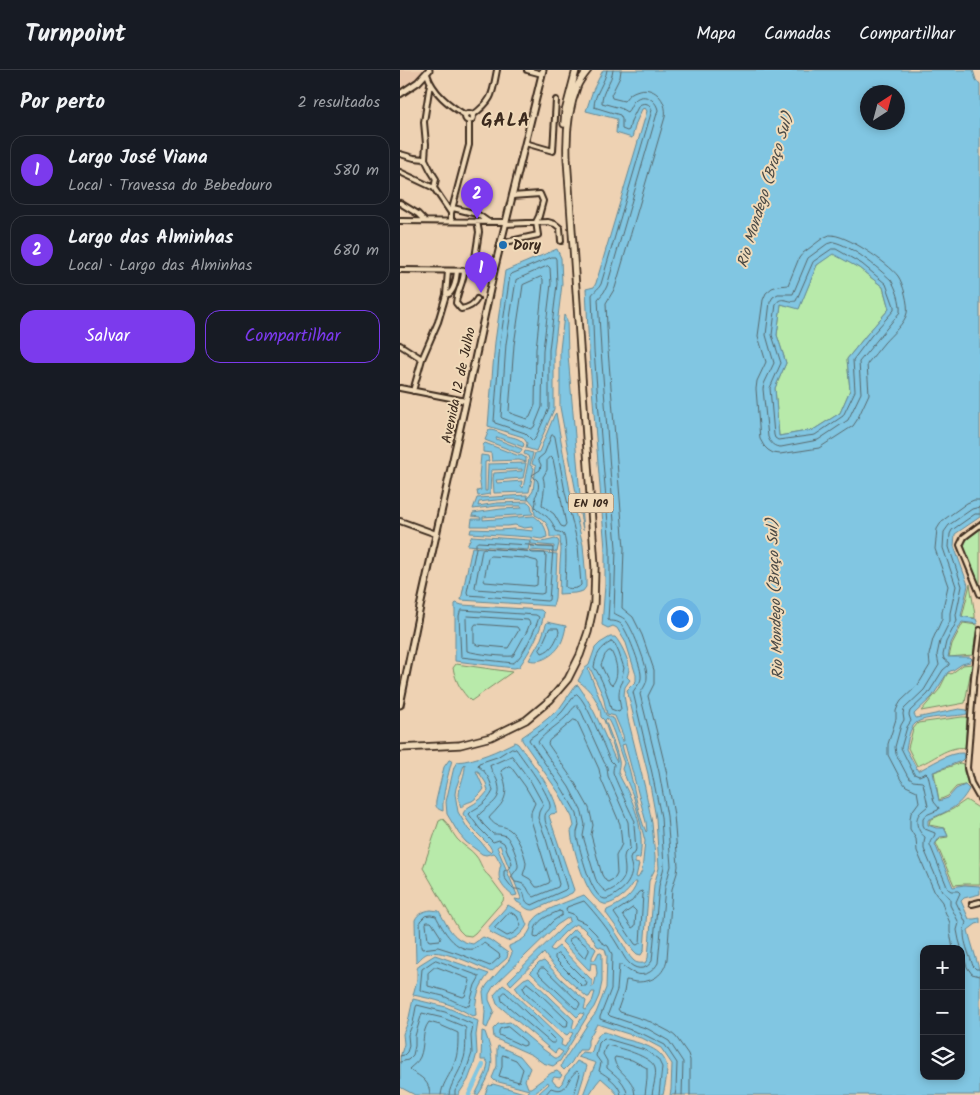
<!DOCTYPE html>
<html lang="pt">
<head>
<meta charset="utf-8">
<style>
  :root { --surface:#171b24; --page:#20242c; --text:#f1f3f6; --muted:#9ea1a6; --line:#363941; --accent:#7c3aed }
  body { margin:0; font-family:Kalam,sans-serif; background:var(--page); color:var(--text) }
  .controls { position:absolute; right:15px; bottom:15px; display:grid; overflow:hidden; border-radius:10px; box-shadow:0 2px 8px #0003 }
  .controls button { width:45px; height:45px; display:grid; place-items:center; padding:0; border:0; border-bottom:1px solid var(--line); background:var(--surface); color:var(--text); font:25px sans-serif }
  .compass { position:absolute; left:460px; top:15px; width:45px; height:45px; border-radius:50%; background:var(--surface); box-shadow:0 2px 8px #0003; rotate:36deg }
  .you { position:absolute; left:279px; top:548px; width:18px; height:18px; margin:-12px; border:4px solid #fff; border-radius:50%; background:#1a73e8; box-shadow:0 0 0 8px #1a73e833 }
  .badge { display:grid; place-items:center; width:32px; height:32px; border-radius:50%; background:var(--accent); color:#fff; font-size:16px; font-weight:700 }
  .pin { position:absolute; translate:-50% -41px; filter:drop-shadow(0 1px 2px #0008) }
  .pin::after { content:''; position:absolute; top:26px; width:18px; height:15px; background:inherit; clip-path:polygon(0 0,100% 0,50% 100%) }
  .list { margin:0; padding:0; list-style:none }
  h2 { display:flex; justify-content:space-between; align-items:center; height:65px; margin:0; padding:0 20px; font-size:21px }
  h2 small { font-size:16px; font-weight:400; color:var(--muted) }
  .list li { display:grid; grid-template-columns:32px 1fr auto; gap:15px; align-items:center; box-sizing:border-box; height:70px; margin:0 10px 10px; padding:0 10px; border:1px solid var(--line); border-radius:15px }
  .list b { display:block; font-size:19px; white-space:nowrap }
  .list p { margin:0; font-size:16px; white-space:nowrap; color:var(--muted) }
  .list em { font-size:16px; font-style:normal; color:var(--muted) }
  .actions { display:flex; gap:10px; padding:15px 20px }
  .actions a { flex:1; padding:11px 0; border:1px solid var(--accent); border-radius:15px; text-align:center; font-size:18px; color:var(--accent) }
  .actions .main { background:var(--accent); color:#fff }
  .icon { flex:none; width:28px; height:28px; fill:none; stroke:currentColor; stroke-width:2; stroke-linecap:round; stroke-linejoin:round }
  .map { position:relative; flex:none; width:580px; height:1025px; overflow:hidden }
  header { display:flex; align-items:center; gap:30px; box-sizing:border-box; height:70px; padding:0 25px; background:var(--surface); border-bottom:1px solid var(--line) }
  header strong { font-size:24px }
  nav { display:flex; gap:28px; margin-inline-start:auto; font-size:18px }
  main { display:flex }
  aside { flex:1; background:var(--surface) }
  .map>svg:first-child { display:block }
  .built { fill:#e8c5a9 }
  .green { fill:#b8eaaa; stroke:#7a8a64 }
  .water { fill:#81c6e2; stroke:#658894; fill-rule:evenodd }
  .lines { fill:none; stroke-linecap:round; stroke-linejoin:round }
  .shore { stroke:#57686c; stroke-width:1 }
  .canal { stroke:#81c6e2; stroke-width:4.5 }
  .street-casing { stroke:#3b2a1e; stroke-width:8 }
  .secondary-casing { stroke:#3b2a1e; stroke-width:9 }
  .primary-casing { stroke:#3b2a1e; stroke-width:9 }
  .street { stroke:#f0dab9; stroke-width:4 }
  .secondary { stroke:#f0dab9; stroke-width:5 }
  .primary { stroke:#f0dab9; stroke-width:5.5 }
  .poi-dot { fill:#1f6fb2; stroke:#f0dab9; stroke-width:2 }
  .labels { text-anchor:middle; stroke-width:4; stroke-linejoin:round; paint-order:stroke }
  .shield { fill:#f0dab9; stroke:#715f4c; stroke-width:1 }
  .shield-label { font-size:12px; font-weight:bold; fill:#3b2a1e }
  .poi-label { font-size:14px; font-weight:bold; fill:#3b2a1e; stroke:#f0dab9; text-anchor:start }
  .street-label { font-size:14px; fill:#3b2a1e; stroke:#f0dab9 }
  .water-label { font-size:15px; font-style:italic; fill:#494945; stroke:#f0dab9 }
  .district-label { font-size:19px; font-weight:bold; letter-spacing:1px; fill:#3b2a1e; stroke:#f0dab9 }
</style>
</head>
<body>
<header>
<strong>Turnpoint</strong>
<nav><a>Mapa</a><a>Camadas</a><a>Compartilhar</a></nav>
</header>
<main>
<aside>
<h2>Por perto<small>2 resultados</small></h2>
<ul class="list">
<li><span class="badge">1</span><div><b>Largo José Viana</b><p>Local · Travessa do Bebedouro</p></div><em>580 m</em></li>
<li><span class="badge">2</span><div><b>Largo das Alminhas</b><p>Local · Largo das Alminhas</p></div><em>680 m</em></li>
</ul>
<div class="actions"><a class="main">Salvar</a><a>Compartilhar</a></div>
</aside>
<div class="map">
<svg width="580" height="1025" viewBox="0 0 580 1025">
  <rect width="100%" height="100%" fill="#eed2b3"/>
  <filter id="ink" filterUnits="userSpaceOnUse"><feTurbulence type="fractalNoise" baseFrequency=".02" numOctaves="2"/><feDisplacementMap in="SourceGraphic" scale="10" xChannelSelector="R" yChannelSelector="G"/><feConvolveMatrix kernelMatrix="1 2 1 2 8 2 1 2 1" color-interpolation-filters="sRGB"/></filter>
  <g filter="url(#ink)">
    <path class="built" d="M0,0H24L20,4L10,13L0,19Z"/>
    <path class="green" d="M433,183L459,198L483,217L489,239L468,263L447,289L450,320L440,343L413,360L379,366L375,318L386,293L377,265L381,234L399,238L417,195Z
      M580,459V517L564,479C564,469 572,465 580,459Z
      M570,514L575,545V548L562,547Z
      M563,553L577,555L573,585L549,587L552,574Z
      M56,594L112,602L71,631C61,621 56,612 53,598Z
      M572,594L565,633L521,641L539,620L547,604L549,603L551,604L563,595Z
      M562,647H567L565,678C548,675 532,691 517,696L508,678L513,659L518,653Z
      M560,693L563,694L564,702L568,714L556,717L548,726L539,730L534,702Z
      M566,730L580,739V814H564L554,815L536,773L541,768L548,767L545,758L529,755L530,750L553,739Z
      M43,749C49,754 52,763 57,769C63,776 71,779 76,786C81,792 82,801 89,806L104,826L103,831L75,863L71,866L64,865L59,860L23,798L39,751Z"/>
    <path class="water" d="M203,0H573L576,10L580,15V447L555,464L554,476L568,515L561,546L576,549L578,554L562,552L551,573L548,587H570L572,589L570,592L562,594L553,600L548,602L532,627L514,644L516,648L559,639L567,640V644C555,647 524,646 516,653C509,658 508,671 506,679L518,701C531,695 549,682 563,683L564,688L561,691L533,702L539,731L548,728L556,719L565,715L569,719C559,738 547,741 528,750V755L536,758H544L548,766L540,767L535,774L553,817L564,815L580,816V824L564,828L561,831L569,849H574L580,848V853L576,854L568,860L570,868L580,902V1025H270L271,1020L272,994L261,978L244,969L197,954L188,970V976L186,980H179L171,993L164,1000L161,997L162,993L178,969L189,952L196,943L206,918L207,886L205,879L197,876L192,867L182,857L176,854C166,859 157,870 150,879L153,881L159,876L189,907L192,911V917L194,916L197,903L196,894L191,893L190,900L188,899L162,872L164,869L173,860L175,859L196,879L192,887V890H195L199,882L202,884V912L199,926L194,937L188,945L160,991L153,996L143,993L132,985L94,968L93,959L98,954L110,952L140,977L155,988H158L163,982L158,979L155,983L97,934L94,925L103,915L110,920L162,970L161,975L165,977L173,963L170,962L167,965L160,961L122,927L115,917L124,909L129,907L174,950L172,958L175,959L184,944L181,943L177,947L130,902L139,893L144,891L163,911L186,931L184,939L186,940L192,932L195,922H192L189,927H187C174,915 153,898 144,883L111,915L108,911L166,854L170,851L169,847L157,855L93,917L89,924V930L94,941L87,958L84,956L85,941L83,922L87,915L109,890L112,883L109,878V876C119,871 125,870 130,860C132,856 132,851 135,849C140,841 174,829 184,825C198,839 211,854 221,871C225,877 228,886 234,891C238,894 241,893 245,893L248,888L254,815L259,798L256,748L248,704L227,620L236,611V605L226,573L217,558L213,556L208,558L202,555L205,515V479L189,281L186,219L194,217L196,213L247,41L245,38L242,39L236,53L232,68L216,63L217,49L186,41L193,20ZM468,22H498V52H468ZM433,184L459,198L483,217L489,239L468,263L447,289L450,320L440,343L413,360L379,366L375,318L386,293L377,265L381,234L399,239L417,195ZM524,879H561V1006H524Z
      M157,179L161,188L162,214L154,280V339L136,381L126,378L127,373L123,367L88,356L95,272L105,201Z
      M164,245L167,250L168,285L183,460L160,337V280Z
      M156,343L170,421L183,475L186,509V517L183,521L175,523L159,524L160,493L161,480L160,467H150C150,455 145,450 135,445L134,435L128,428L133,421L136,396L132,394L135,383L139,382L154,346L155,344Z
      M89,360C95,360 99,363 105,365C113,368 119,367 124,374L123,377L97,367L96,369L122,379L121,382L118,383L85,370Z
      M85,373L119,386L121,385L126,388V392L119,390L92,391L91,383L83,382V375Z
      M125,381L133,383L130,395L134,398L129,422L94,423L93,408L94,403L122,401V399L91,400L90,424L78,426L77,421L81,420L79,407L81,385L88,386L89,391L85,392V421H87L88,394L126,393L123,408L96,410L97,413L122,411L121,416L123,418L129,389L128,386L124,384Z
      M127,425L128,430C111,428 95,430 79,432L78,436L97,433L128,432L131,435L133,444L83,447V450L134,446C142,452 146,456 147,467L141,469L129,467L70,463L71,459L99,460L114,459L133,461L132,457L124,458L115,455L107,456H71L72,449H81L80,447L72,446L73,443L101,439L122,438L121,436H97L73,439L77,428Z
      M72,466L130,470L128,480L67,475Z
      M131,469C138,474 147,471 155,469L158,470L159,473L157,482L130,480L131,476L154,478V476L131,474Z
      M72,477L157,484L155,528L153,536L61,530Z
      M56,533L62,535L141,540L144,543C141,562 130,581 119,597L114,598L55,591V534Z
      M147,552L166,556C165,562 163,570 160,575C154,585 140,594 129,590L141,569Z
      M210,567H215C220,572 229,590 229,598C229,601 228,604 227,607L230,610L225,617L224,625L228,649L245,718L252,753L255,787V799L249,811L244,880L241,885L237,884L233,880L206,843L207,840C220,834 233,827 237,812H234C229,821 223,826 215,831C211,833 207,835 204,834C186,829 176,785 172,769L171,761L174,756L172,747L159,723L122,670V667L142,653L159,639L175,616L178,615C194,637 204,664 215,689L217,692L216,685L204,650L201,647C201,633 189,618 178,611L184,599L189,595L195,578L200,573ZM190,598L203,626L207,644L215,646L223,665L224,671H222L214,649L206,645L188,599ZM207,648C215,661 218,678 224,693L222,699L234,728L245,771L242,801L238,808L236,807L239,794L235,793V789L240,788C244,764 237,741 227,720C224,714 220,708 218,702C218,698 220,695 219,691C216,677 210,663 205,650ZM225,674L246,752L247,761L246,762C238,743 235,722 230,702C228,693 224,685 222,675Z
      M115,672L118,674C129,689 158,725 157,743L151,744L149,746L174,820L172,823L134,840C126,841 124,835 117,832L115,829L120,830L121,828L100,775L97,777L117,825L113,826C101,816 96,810 101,794L96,785L94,783L86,785L82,784L66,772L59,764L47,744L46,732L54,697L57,692C78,690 97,681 115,672ZM65,694C66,704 59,715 59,726C58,729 60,734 61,738C64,733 67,733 72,731C77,728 81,723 84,719L76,701H78L86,713L88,721C85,724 83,728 79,730C73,736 66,736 63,744L75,761L89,775L92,780L90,782L87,780L81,772L68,759L58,742L55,724L56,718L64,695Z
      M49,690H52C48,706 42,724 43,741C37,739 35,737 36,731L44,697Z
      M108,835L122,843L127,855C122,864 117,868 107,871L90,862L88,858Z
      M31,840L39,841C48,857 53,871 73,874L83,867L90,870L108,883L107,888L91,902C79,896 42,879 29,883C24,884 20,889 16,893L15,850C18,843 24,841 31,840Z
      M35,885L89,904C79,915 74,930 76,945L72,946C54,934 34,929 13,925L17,910V899L19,895Z
      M13,929L46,937L78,951L76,965L77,983L74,994L68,1010L58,1025H15L0,1017V988L4,974L3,964L8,952Z
      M82,961L85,962C95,990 95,999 78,1025H75L86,1003L88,993L86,990H81Z
      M205,962C211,964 217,967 224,969C239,973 265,978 267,998C267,1007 265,1016 263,1025H218L210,1016L201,1008L196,1014L189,1025H183L189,1009L196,993L178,987L182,982L190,983L192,981L195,971L200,963Z
      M98,976L120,986L130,998L125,1010L128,1018H131L151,1003L157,1001L162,1005L160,1008L154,1007L152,1010L155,1014L159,1016L162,1013L165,1006L177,991L187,996L178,1025H146L139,1023L149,1014L148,1012L133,1025H128L129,1020L95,1011L92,1008L97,996V979Z
      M93,1014L124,1023V1025H87L85,1024L89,1015L91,1016Z"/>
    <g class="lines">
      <path class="shore" d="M207,0C205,13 194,24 194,37L220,45L222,49V59L227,61L229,60L231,51L239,35C245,32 250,33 252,40L201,214C198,220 193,222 192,225L194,281L210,478V516L208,549L209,551C213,551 217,551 221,554C227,560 241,596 241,605C242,613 236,616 233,622L252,703L261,747L264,797L259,816L252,891C247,899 238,901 230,894C224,889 221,880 217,874C208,859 196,844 184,831L167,837L166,840L167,842L173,844L176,849L185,853L196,864L201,872L208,876L212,884L211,919L200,947V949L245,965L265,975L277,993L276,1020L275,1025
        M213,0C212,12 201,22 202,33L220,38L227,42C230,39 231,35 233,32C242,21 256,29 258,40L207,216L204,222L198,229L201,280L216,478L214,543C218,546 224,547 227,552C233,560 248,597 247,607C247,614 243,618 240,624L259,702L267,746L271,796L265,817L258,893C249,909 234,907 222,895H219L217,920L208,944L210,946L248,959L269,971L283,992L282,1025
        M221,0L220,7L211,25L212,28L224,31C227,27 230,23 236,21C253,14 268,30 265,47L215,218L206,233L208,280L224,478L222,538L233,547L242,565L254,600V614L248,626L266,700L274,745L278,796L277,803L272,819L267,889C264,905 253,912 237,912C233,912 229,910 226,910L224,922L218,939L220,942L251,952L270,962L276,967L288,984L290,990V1025
        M430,165C446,164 488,193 498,206C503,213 509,235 507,243C505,253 491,265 484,273C478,280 473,287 467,294L469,324L457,350L453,356L419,378L380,384L373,383L368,380L364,376L360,369L356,319L357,311L366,292L358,266L363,230L366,223L372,218L378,216L388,215L399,188L403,183L423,168Z
        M434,172C452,176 477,197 491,210C496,218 501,232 500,242L459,292L461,323L448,350L418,370L381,377C374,377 370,373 368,367L363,319L364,314L374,293L366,265L370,232L373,227L378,224H393L408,188L427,174Z
        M432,179H436L462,194L486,214L494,236V240L471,266L453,290L455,321L443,346L415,365L378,370L375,368L374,365L370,318L381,293L372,265L376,234C381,225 389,233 396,231L413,192Z
        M152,187H155L156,189L157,214L149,280V338L135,369L133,371L125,363L95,353L94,351L100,273L110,205Z
        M148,196L150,198L151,214L143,280L142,337L134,357L131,359L102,348L101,347L106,274L116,210Z
        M141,207L143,209V213L136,279L135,335L130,347L127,349L110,343L109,341L114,275L123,215Z
        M152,365H154L155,367L165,422L178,475L181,515C178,519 171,519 167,518L165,517C165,508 168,469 163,464C161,462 158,462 156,461C150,445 145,447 135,437L136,432L135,427C138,423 140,414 137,410C135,408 133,407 132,405L140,400L141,395L138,389L144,384Z
        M151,387L153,389L166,454L164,457L161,456L154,444L142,435C143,425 146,417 143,407L147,400V391Z
        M580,437L572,439L549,455L544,462L543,478L556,516L550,543V551L540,571L537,585L539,595L524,620L504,639L503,644L504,650L501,655L495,677L496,684L508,707L513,711L522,712L523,713L528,736C526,738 524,739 522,741C513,748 517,761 525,767L524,773V779L542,821L550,828V835L559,853L557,860L559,870L567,897L572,904L580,906
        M580,444H575L552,460L550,464L549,477L562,516L556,545L557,551L546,572L543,585L544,589L549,593V595L543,600L528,624L510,641L509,645L511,651L507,657L501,678L514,704L519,706L526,703L528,705L534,732L539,738L538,740L526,745L523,749V755L525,759L535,763C535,768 529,770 530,775L548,819L551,821H558L560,823L556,832L566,853C560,866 569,883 573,896L576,899H580
        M78,472L129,475L139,477H152L153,479L149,530L147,531L68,525L67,522L76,478V474Z
        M84,478L127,481L133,483H145L146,486L144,523L141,524L76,519L75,517L82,480Z
        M91,486L125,488L137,491L138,493L137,515L134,516L85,512L84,510L88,488Z
        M62,540L136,545L139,547C136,558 122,589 113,593L61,587L59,546L60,542Z
        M68,546L128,550L130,553L127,561L113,586C104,587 77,584 67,581L66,549Z
        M76,554L117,557L119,560L108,578L77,575L74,573V557Z
        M150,558H158L159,562C156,571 152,580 142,583L140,580Z
        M211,572L215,574L219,583L224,598L222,606L223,611C217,620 219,629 221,639L219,642L211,639C208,625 202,608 194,597C196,585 200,578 211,572Z
        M209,581H211C217,592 220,606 212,615L210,614L201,595L205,585Z
        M177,624C188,633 203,675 210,690L214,694C214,696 213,699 213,702C213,705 233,748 235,751L234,755L236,780L235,783L231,785L230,789C230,792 232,796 232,800C231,809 227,816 219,822C216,824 210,829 205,829C191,828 180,779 177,767V762L179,755L177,744L163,720L129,670L130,668L146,657L162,642L175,625Z
        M177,635L181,641L204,692L207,697L208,706L228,752L230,778L225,783L224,787C224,792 225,796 225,800C226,811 216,818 207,822C201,819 197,813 195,807L183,766L185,755L182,742L169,717L138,672C143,664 158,655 166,647C170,643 172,638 177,635Z
        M174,650L177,651L199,699L201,709L220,754L222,774L216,786L217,804L215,808L208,812L206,811L202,805L191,765L193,755L189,738L175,713L148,674L149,671Z
        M112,678L116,679C125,692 147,720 150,735C151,741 144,741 145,748C145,754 149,760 151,766C157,783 162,801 167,818L165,820L132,835C119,832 131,818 113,819L104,807V801L110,798L112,793L104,773L99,770L93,772L79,758L69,744C72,740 76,739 80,736C86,732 90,727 93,721C91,712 87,702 78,696L79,693L97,687Z
        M112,686L131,712L143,734L139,742L138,748L146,769L159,814L158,817L134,827C125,821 131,814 115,812L111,807C113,804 116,801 118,797C119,791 111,770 106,766C102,764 98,764 93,764L83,754L78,746C88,734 105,732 97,710C95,705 91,701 90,696Z
        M109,696L111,697L125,716L135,733L131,742V750L150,811L149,813L139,817H136L130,809L123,805C124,801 126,797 126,793C125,784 117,765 110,760C100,753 98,760 89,748C91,745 94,743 97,739C109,727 107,716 101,701L102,700Z
        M239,822L242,821L243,824L240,873L237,875L235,874L214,843L215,842L232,831Z
        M233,838L236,841L235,856L232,858L223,845L224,844Z
        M159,841L162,842V845L153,851L137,868L134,867C134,851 145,847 159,841Z
        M110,842L117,846L121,855C118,861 113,864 107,866L97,860L95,858Z
        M31,845L36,846C43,860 55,882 74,879C77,878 81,874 84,873L99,884L100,887L90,896L57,883L38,877L22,879L21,877L20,851L25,846Z
        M27,852H31L32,853L41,867L40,870L30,871L28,870L26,854Z
        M173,867H176L189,878V881L186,887H183L170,873L169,870Z
        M553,879L550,862V853L544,839L542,832L535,823L517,781L516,769L510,759V749L511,743L519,732L517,721L506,716L501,710L488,685V674L496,649V641L498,636L501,631L518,615L530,595L529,585L533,569L542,549V542L548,516L535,479L537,459L542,451L567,433L574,430H580
        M158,884L160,885L185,910L187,913L186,916H182L155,889V886Z
        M36,890L79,906V908L75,915L69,936C62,936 51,929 43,926C36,924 27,923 20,920L22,899L32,892Z
        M35,897H37L69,909L70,911L65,926L63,927L43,920L28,916V903Z
        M141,898H144L179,932L180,934L178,938H175L140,905L138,902Z
        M127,913L136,920L168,951L167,957H163L126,923L123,918Z
        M105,922L150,965L155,970V973H151L102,931L101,926Z
        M108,957L126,972V975L123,976L99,965V961L100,959Z
        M103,985L116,990L123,999L119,1012L99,1006L102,997V987Z
        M0,986L4,985L7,982L9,976L8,965L13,953L16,937L17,935L45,942L72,954L73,956L71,966L72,983L64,1007L55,1021V1025
        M0,992L8,990L13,985L15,976V966L22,943L43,948L65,957L66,959C65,970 67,981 63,991C60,1002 49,1016 49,1025
        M30,1025C30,1012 22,1007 11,1001L9,999C13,995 18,992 20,987C25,975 21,962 29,952L40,955L56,962L58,963C58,978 58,986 52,999C48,1008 42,1015 41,1025
        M145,1025L151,1018C169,1025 165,1009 177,1001L180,1004L174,1025
        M221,1025C220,1014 207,1006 199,1001L201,993L196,986L199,973L204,968L245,980L258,989L262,997L259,1025
        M227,1025C227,1013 215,1005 207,998V991L203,984L206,975C217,977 252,986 255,998C257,1006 253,1016 252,1025
        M235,1025C234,1006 216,1003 214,989L215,987L232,990L247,998V1009L245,1025"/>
      <path class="canal" d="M69,1025L83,995"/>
      <defs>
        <path id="street" d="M127,0L142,4
          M27,4C33,23 49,35 65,45
          M30,14L24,52L26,74L25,89L31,101L36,109L34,118L51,143
          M65 47a4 4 0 1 1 8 0a4 4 0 1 1-8 0Z
          M73,45C94,29 92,24 97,0
          M125,73L153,81L156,30
          M0,84L14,88L25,89
          M0,102L34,118
          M0,133L18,144L25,151
          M53,138L77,144L87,151
          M0,151L106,152
          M51,151V143L69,75V51
          M105,154L148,152L155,154L160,158L161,171
          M101,173L138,165L136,152L139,146L143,131L140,124L112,126
          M0,200L94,201
          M64,201C64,212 57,221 56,233L61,239C68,238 74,235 77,229
          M73,201L79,162L77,151
          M46,224H49C55,219 56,209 57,201
          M0,275L22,289
          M0,318L66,331
          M13,321L22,289L38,252L46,225L48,201
          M0,451L36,464
          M580,455L564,467L560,475L580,524
          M580,560L574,607L567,698L571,713L580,729
          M572,834L580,832"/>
        <path id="secondary" d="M0,24L18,12L29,0
          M0,635L20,537L66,331L94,201L143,0"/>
        <path id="primary" d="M164,54L165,42L176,0
          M0,678L60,675L91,667L126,650L150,630L168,609L180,585L188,562L194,534L195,497L167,88C166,64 168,40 177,17C179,11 184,5 188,0"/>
      </defs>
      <use href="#street" class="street-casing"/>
      <use href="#secondary" class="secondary-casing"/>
      <use href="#primary" class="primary-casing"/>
      <use href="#street" class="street"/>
      <use href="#secondary" class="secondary"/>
      <use href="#primary" class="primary"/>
    </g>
  </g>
  <circle class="poi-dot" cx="103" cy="175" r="5"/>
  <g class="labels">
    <rect class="shield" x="168.5" y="423.5" width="45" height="19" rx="4"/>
    <g class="shield-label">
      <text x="191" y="437">EN 109</text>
    </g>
    <g class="poi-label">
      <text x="113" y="180">Dory</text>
    </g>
    <g class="street-label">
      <text transform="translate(58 315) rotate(-78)" y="5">Avenida 12 de Julho</text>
    </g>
    <g class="water-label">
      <text transform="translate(365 120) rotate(-73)" y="5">Rio Mondego (Braço Sul)</text>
      <text transform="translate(375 529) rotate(-92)" y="5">Rio Mondego (Braço Sul)</text>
    </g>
    <g class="district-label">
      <text x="106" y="56">GALA</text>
    </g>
  </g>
</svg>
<div class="controls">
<button>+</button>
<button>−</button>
<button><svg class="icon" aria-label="layers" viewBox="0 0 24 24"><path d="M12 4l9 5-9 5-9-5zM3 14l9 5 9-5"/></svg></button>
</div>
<svg class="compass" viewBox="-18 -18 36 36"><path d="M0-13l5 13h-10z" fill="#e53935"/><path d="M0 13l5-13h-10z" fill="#9ea1a6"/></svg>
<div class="you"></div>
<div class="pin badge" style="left:81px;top:223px">1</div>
<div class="pin badge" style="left:77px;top:149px">2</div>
</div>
</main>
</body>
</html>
